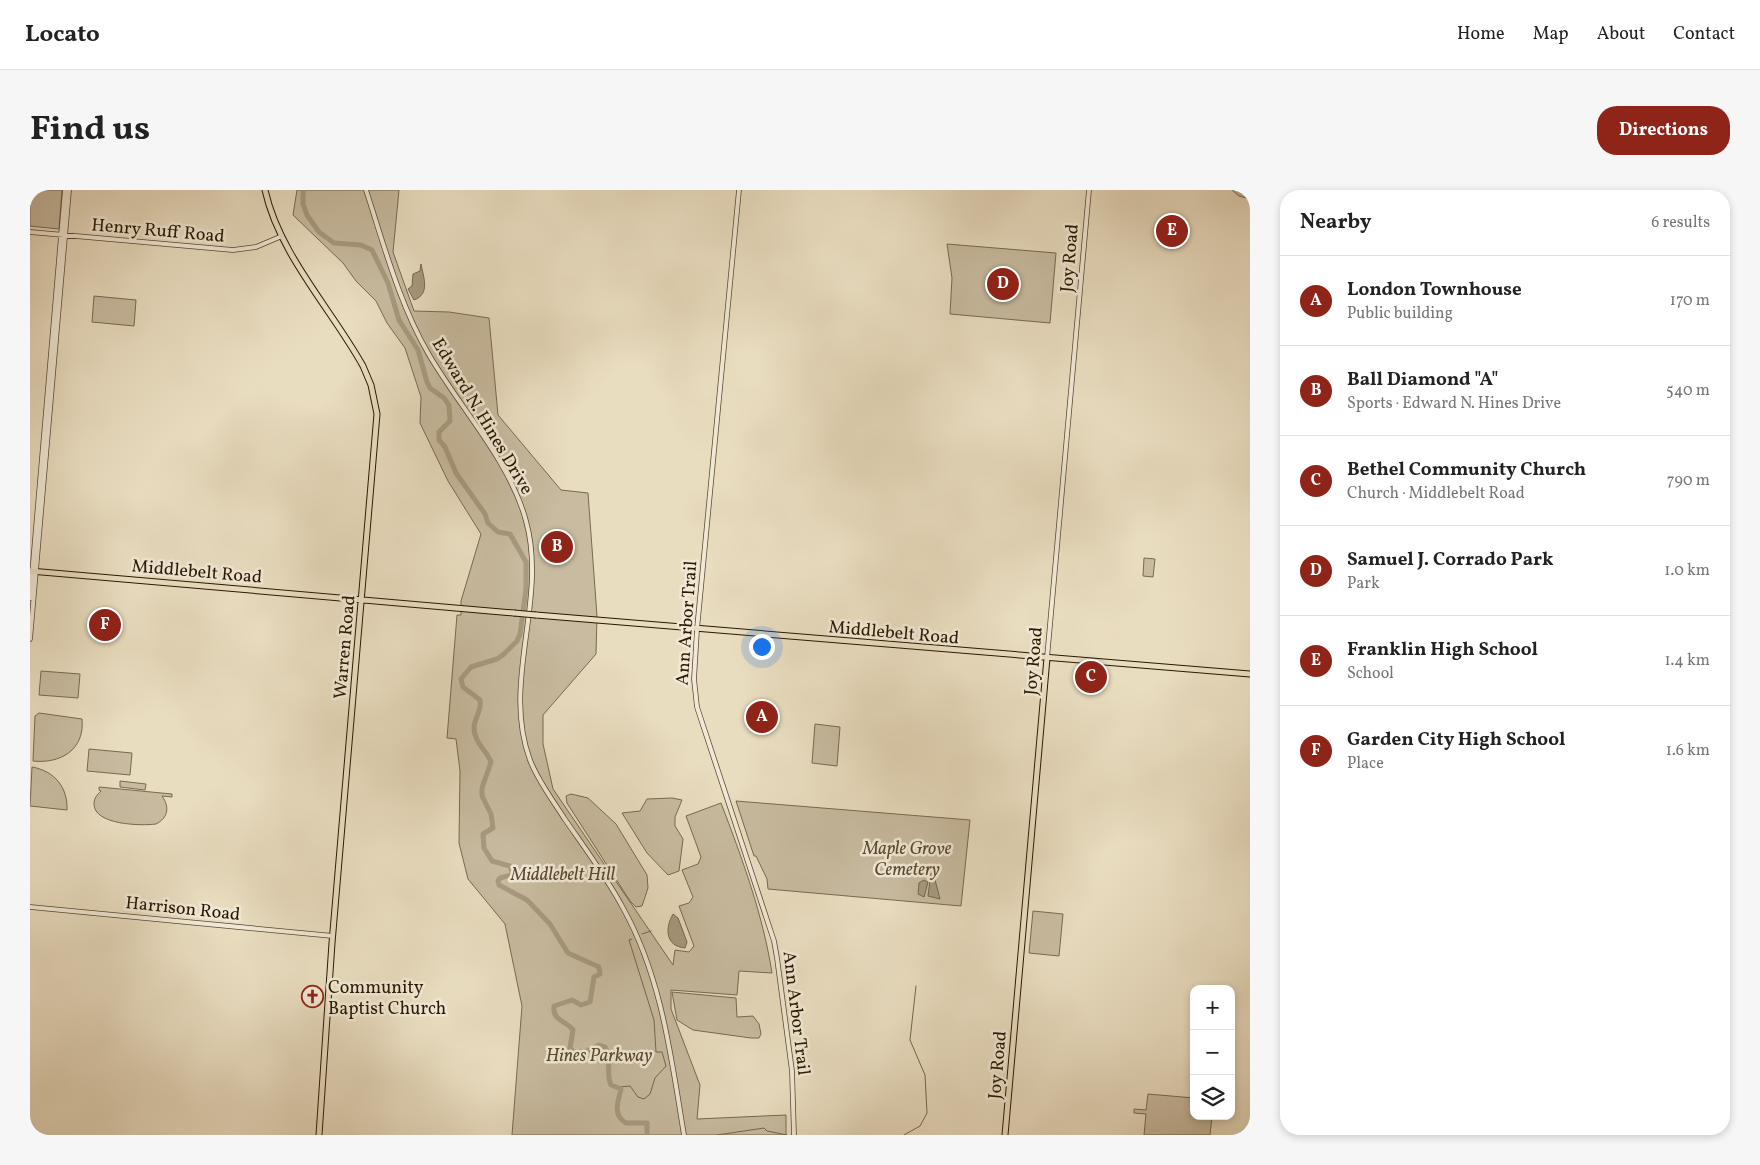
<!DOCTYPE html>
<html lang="en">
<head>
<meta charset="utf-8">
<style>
  :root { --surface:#fff; --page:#f6f6f6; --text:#222; --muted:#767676; --line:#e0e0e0; --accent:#8f2418 }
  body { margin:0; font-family:Vollkorn,serif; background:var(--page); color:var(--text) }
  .controls { position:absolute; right:15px; bottom:15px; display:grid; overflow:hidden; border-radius:10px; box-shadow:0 2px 8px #0003 }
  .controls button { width:45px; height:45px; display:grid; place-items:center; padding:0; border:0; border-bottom:1px solid var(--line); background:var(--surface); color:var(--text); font:25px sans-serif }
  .you { position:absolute; left:731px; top:456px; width:18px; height:18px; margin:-12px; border:4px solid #fff; border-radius:50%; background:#1a73e8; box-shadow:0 0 0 8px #1a73e833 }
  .badge { display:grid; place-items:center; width:32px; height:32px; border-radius:50%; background:var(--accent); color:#fff; font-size:16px; font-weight:700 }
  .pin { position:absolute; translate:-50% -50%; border:2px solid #fff; box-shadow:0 1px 5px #0006 }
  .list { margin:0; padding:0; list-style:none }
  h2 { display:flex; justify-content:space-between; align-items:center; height:65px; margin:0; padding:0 20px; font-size:21px }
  h2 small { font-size:16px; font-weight:400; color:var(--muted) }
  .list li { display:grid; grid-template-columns:32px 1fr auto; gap:15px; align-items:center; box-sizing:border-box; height:90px; padding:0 20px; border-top:1px solid var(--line) }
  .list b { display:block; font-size:19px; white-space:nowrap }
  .list p { margin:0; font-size:16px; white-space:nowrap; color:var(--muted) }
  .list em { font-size:16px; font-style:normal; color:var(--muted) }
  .icon { flex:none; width:28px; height:28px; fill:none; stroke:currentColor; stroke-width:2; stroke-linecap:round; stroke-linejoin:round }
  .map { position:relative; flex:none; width:1220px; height:945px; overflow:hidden; border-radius:20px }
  header { display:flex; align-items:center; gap:30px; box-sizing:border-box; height:70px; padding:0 25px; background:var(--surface); border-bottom:1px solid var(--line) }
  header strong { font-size:24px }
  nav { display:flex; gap:28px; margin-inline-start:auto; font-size:18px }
  .intro { display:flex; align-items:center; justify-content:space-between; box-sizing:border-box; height:120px; padding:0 30px }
  h1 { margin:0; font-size:35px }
  .button { padding:12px 22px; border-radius:20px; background:var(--accent); color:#fff; font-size:18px; font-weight:700 }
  main { display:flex; gap:30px; padding:0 30px }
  aside { flex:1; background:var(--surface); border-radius:20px; box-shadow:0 2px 8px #0003 }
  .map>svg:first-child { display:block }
  .green { fill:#c8bba0; stroke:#786950 }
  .water { fill:#a79a7f; stroke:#74664d }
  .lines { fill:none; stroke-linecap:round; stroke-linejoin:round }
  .stream { stroke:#74664d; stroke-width:1 }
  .river { stroke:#a79a7f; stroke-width:5 }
  .minor-casing { stroke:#584831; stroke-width:5.5 }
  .major-casing { stroke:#281701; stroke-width:7 }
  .minor { stroke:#f1e9d6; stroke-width:4 }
  .major { stroke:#e9ddc0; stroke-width:5 }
  .major-bridge-casing { stroke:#281701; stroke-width:7; stroke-linecap:butt }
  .major-bridge { stroke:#e9ddc0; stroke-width:5 }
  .labels { text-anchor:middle; stroke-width:5; stroke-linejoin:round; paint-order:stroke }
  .street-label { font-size:18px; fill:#281701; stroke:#f1e9d6 }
  .park-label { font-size:18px; font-style:italic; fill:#584831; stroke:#f1e9d6 }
  .poi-label { font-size:18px; fill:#281701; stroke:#f1e9d6; text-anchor:start }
</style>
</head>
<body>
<header>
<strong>Locato</strong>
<nav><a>Home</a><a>Map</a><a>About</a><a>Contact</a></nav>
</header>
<div class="intro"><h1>Find us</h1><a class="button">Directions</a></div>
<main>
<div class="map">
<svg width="1220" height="945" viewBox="0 0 1220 945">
  <rect width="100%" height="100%" fill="#e9ddc0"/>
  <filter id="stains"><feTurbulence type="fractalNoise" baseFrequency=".004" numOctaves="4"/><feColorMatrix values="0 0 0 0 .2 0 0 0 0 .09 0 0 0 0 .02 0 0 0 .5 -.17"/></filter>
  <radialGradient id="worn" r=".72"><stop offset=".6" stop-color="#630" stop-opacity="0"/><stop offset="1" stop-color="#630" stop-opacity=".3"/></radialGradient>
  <path class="green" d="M0,0H32L29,39L0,36Z
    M267,0H369L363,62L384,121L419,122L459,128L468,225L531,300L558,303L567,426L566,464L513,525V554L523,599L643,775L645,760L659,762L664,756L649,716L659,713L663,707L652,680L668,674L671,667L656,626L691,613C712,668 733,725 742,783L709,781L707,805L641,800V819L670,895L667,929L756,925V945H482L492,816L475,734L438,689L429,653L430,581L426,549L417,548L427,425H431V411L451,344L418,291L390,233L391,207L375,158L357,133L346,111L326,91L313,73L263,25Z
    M1202,0H1220V9L1209,6Z
    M917,54L1026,63L1020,133L920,124L922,88Z
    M64,106L106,110L104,136L62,132Z
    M1114,368L1125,369L1123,387L1113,386Z
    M11,481L50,484L48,508L9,505Z
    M9,523L52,529C55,560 30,574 3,571L5,526Z
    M785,534L810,537L807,576L782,573Z
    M59,559L102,563L100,585L57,581Z
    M2,577C25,581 38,598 37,620L0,616Z
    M90,591L116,594L115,600L90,597Z
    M69,597L142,604V607L132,606C140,617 138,628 126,634C111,636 64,635 64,614C64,608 67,605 71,601L69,600Z
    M541,604L558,608L586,634L617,685L618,698L612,716L606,717L600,711L537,613L536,606Z
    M642,608L652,610L645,627V636L653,649L649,681L638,685L617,663L592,623L610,621L617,609Z
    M706,611L940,630L931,716L738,699L737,689L726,666H724Z
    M1003,721L1033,724L1029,766L999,763Z
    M642,802L706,808L707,827L723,826L729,834L731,844L729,848H721L663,840L647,830Z
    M1118,904L1164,908V926H1182L1180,945H1114L1116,924L1104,923V919L1116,920Z"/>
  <path class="water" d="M391,74C393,86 401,104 384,110L378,99L382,96L383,84L390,81Z
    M901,683L904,686L910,709L898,706Z
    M894,690L898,692L894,707L888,704L889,693Z
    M643,724L648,728L657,752L655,758C635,756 635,738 643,724Z"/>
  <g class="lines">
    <path class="stream" d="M612,744L621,741
      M589,897L600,896L608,907L614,909L620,904L625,888L636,876L632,862H626L624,830L599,750L602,749
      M687,945L734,938L737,941L757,945
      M874,945L890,936L897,923L895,885L880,850L886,796"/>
    <path class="river" d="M273,0V14L277,25L289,42L304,53L331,55L342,60L358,93L369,130L388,160L397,192L400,198L414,208L419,215L420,231L409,242V250L415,257L426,283L455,324L458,333L468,342L480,344L496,372V399L490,444L487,451L474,464L467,469L441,477L431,489L433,497L450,510C452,521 444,528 444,538C444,552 456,560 461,572L452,598V606L461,624L463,638L453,644L454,658L462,671L480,676L482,682L481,685L470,688L468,691L469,695L497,710L520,734L538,763L569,777L570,784L564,787L560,812L551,815L542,810L524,816C522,831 537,831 543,840L540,858L543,862H555L569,855L575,857C583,869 575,883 581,895L591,899C588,912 582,924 596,933H617V945"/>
    <defs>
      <path id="minor" d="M336,0C354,55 369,113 398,163C429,217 480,271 496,331C518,410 471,492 500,570C508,591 522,609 534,628C554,657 576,686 593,718C632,788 641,867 654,945
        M709,0L667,439L664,489L667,517L744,751L747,768L762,881L764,945
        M0,42L203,60L226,57L252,46
        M0,408L35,0
        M0,449L39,0
        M1017,468L1059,0
        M0,717L303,746"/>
      <path id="major" d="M235,0C249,64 302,120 333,176L341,195L347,224L302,753L289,945
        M0,381L484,423
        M506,425L1220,484
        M975,945L1017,468"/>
    </defs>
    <use href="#minor" class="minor-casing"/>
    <use href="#major" class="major-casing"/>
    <use href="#minor" class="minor"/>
    <use href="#major" class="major"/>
    <defs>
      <path id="major-bridge" d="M484,423L506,425"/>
    </defs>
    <use href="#major-bridge" class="major-bridge-casing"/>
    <use href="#major-bridge" class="major-bridge"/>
  </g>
  <defs>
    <symbol id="church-ring" viewBox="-11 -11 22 22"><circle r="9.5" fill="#f1e9d6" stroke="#8f2418" stroke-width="1.5"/><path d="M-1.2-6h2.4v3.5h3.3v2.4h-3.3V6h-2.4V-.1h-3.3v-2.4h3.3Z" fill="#8f2418"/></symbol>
  </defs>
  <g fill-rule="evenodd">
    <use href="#church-ring" x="270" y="794" width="25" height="25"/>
  </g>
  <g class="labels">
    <g class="street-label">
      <text transform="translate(128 40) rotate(5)" y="6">Henry Ruff Road</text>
      <text transform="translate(1039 68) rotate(-85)" y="6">Joy Road</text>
      <text transform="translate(453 226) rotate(59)" y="6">Edward N. Hines Drive</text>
      <text transform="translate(167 381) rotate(5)" y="6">Middlebelt Road</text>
      <text transform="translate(656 433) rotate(-86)" y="6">Ann Arbor Trail</text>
      <text transform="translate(864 442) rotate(5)" y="6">Middlebelt Road</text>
      <text transform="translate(314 457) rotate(-85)" y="6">Warren Road</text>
      <text transform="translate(1003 471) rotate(-85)" y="6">Joy Road</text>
      <text transform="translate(153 718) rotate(6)" y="6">Harrison Road</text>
      <text transform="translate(767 823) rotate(83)" y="6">Ann Arbor Trail</text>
      <text transform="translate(967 875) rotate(-85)" y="6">Joy Road</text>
    </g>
    <g class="park-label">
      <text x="877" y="664">Maple Grove<tspan x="877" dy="21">Cemetery</tspan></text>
      <text x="533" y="690">Middlebelt Hill</text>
      <text x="569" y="871">Hines Parkway</text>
    </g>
    <g class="poi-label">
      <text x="298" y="803">Community<tspan x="298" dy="21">Baptist Church</tspan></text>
    </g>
  </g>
  <rect width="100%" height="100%" filter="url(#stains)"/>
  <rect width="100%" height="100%" fill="url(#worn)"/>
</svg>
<div class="controls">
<button>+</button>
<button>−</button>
<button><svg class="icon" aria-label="layers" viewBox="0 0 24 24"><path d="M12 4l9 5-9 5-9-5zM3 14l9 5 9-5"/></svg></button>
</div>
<div class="you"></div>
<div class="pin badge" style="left:732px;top:527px">A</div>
<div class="pin badge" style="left:527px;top:357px">B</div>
<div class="pin badge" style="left:1061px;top:487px">C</div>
<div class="pin badge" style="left:973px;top:94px">D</div>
<div class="pin badge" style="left:1142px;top:41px">E</div>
<div class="pin badge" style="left:75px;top:435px">F</div>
</div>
<aside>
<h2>Nearby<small>6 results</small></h2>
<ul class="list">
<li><span class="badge">A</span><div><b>London Townhouse</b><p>Public building</p></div><em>170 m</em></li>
<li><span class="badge">B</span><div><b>Ball Diamond &quot;A&quot;</b><p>Sports · Edward N. Hines Drive</p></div><em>540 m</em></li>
<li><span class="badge">C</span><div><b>Bethel Community Church</b><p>Church · Middlebelt Road</p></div><em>790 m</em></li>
<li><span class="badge">D</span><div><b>Samuel J. Corrado Park</b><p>Park</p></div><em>1.0 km</em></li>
<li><span class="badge">E</span><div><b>Franklin High School</b><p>School</p></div><em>1.4 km</em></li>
<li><span class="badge">F</span><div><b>Garden City High School</b><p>Place</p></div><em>1.6 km</em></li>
</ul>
</aside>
</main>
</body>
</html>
